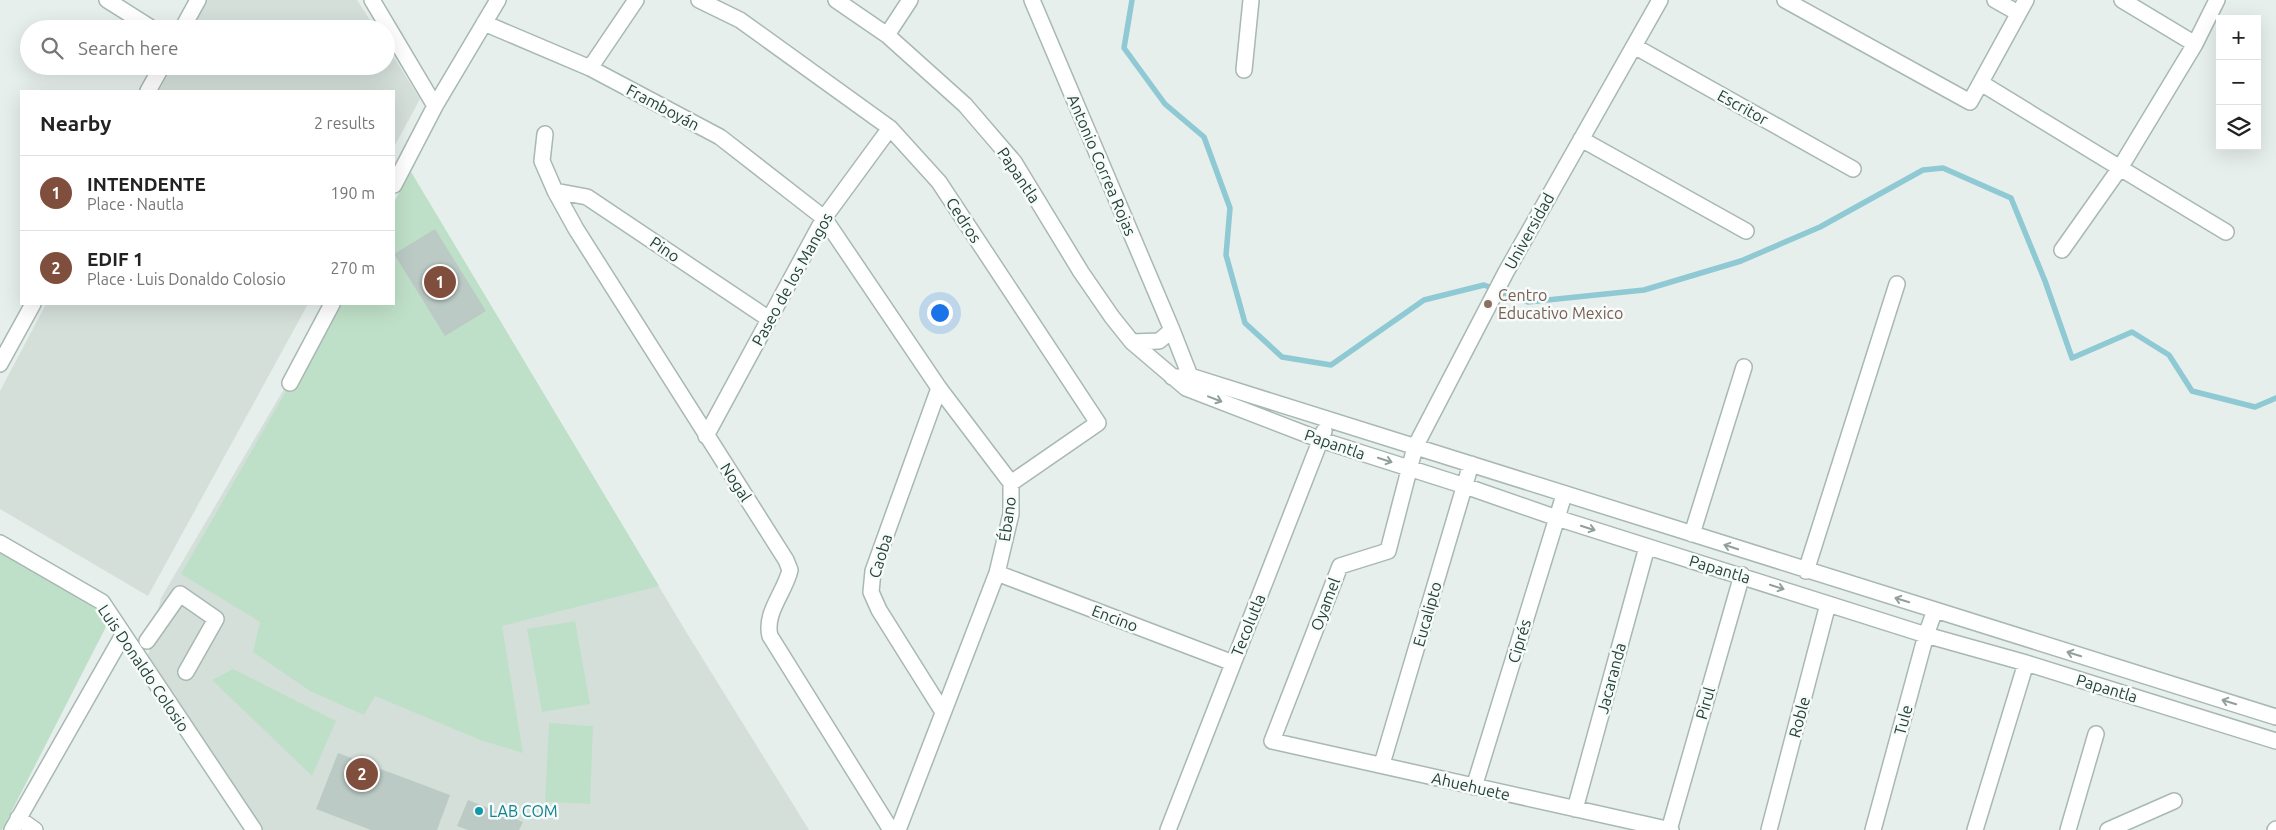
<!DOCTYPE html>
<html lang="en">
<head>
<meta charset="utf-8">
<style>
  :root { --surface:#fff; --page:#f6f6f6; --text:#222; --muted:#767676; --line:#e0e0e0; --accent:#804e3d }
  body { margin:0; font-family:Ubuntu,sans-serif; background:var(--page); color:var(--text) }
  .controls { position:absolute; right:15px; top:15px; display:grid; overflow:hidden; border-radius:0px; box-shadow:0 5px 20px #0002 }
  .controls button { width:45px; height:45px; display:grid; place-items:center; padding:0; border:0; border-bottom:1px solid var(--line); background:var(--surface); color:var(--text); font:25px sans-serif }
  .you { position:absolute; left:939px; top:312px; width:18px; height:18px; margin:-12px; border:4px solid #fff; border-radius:50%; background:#1a73e8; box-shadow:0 0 0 8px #1a73e833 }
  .badge { display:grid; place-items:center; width:32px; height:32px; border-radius:50%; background:var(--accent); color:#fff; font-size:16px; font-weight:700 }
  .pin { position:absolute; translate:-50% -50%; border:2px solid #fff; box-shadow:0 1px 5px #0006 }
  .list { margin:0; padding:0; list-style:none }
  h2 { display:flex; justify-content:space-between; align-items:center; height:65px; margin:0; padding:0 20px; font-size:21px }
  h2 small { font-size:16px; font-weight:400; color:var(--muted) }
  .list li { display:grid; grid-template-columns:32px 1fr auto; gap:15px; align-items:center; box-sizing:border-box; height:75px; padding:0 20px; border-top:1px solid var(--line) }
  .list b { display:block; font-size:19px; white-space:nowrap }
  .list p { margin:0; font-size:16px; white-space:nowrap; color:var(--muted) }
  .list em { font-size:16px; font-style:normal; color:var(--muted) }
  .icon { flex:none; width:28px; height:28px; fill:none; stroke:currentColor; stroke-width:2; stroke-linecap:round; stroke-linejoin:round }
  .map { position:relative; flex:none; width:2276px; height:830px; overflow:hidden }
  .search { position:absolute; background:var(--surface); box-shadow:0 5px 20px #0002; left:20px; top:20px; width:375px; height:55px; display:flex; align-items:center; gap:12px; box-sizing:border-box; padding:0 18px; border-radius:28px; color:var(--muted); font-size:19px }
  .panel { position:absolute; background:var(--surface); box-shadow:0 5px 20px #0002; left:20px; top:90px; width:375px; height:215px; border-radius:0px }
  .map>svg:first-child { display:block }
  .built { fill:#d4dfda }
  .green { fill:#bfe0c8 }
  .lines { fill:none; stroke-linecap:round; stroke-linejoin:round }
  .stream { stroke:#8ec9d4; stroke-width:5.5 }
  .building { fill:#bbcac4 }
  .minor-casing { stroke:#a8b8b2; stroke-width:18 }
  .minor { stroke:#fff; stroke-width:15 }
  .oneway { stroke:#92a09c }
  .education-dot { fill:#8d6e63; stroke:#f7fbf9; stroke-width:2 }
  .culture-dot { fill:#0f9aa8; stroke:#f7fbf9; stroke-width:2 }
  .labels { text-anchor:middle; stroke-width:5; stroke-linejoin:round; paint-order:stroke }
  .street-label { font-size:16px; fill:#24423a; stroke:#f7fbf9 }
  .education-label { font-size:16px; fill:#785e54; stroke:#f7fbf9; text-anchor:start }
  .culture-label { font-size:16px; fill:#0d838f; stroke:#f7fbf9; text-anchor:start }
</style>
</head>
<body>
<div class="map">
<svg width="2276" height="830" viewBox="0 0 2276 830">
  <rect width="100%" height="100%" fill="#e6efeb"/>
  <path class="built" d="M207,0H357L376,29H192Z
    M386,45L420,99L394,147V91H159L172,66H386Z
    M411,172L688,635L809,830H262L148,656L161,598L334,304H394V202Z
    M46,304H308L148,596L0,509V391Z"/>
  <path class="green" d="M411,172L659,586L502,626L523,753L480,740L375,696L364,715L310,691L253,652L260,622L181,574L336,304H394V202Z
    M0,540L110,619L2,830H0Z
    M575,621L590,704L542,712L527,629Z
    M233,669L336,721L312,776L212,680Z
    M549,723L593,726L590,804L545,802Z"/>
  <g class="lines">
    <path class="stream" d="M1132,0L1124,48L1165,104L1204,137L1230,208L1226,255L1245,323L1282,357L1331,365L1424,300L1484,285L1528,302L1644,290L1741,261L1820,227L1923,170L1943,168L2011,198L2045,281L2072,358L2132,332L2169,355L2192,391L2255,407L2276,398"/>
  </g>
  <path class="building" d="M435,229L486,311L445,336L394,254Z
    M338,753L450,795L437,830H371L316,809Z
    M468,800L523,822L519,830H468L457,826Z"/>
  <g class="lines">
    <defs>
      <path id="minor" d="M107,0L153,29
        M372,0L435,106
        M699,0L740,20L890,128L939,182L1098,423L1011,483
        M836,0L887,35L965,105L1014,162L1081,272L1112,317L1132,342L1186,388L1321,440L1465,486L1557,518L1926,635L2026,663L2276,741
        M1032,0L1172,330L1190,376L1187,384
        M1660,0L1506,272L1415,447L1388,551L1340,566L1272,741L1671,830
        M1785,0L1970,102L2026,0
        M1995,0L2018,13
        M2122,0L2195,44
        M484,23L590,68L720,137L824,218L939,388L1011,483V514L997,573L898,830
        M182,29L198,0
        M887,35L910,0
        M1634,46L1853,169
        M590,68L636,0
        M1244,70L1251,0
        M1981,83L2120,168L2195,44L2217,0
        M148,91L162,66
        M545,134L542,161L555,191L576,229L786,560L790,570C785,592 764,613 770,636L891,830
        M1581,139L1746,231
        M394,185L435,106L498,0
        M555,191L587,197L769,319
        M2062,250L2120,168L2226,232
        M1132,342L1159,341L1172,330
        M0,364L33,304
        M1172,377L1190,376C1552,491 1914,604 2276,717
        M290,383L332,304
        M939,388L873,571L871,592L879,610L943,712
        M706,436L824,218L890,128
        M1692,534L1744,367
        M0,543L102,602L254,830
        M1806,571L1897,284
        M997,573L1233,663
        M147,641L180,594L216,619L186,672
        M1382,764L1471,464
        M1474,787L1564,495
        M1575,809L1647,547
        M18,818L35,830
        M12,830L123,635
        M1168,830L1324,431
        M1669,830L1742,575
        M1769,830L1828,604
        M1873,830L1926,635L1935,610
        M1975,830L2026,663
        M2068,830L2096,734
        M2108,830L2174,801
        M2275,830L2276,829"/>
    </defs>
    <use href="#minor" class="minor-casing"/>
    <use href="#minor" class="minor"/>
  </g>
  <defs><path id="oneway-shaft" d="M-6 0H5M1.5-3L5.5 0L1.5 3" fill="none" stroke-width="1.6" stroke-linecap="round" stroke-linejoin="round" transform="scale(1.25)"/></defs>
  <g class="oneway">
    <use href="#oneway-shaft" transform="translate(1215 399) rotate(21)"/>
    <use href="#oneway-shaft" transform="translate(1385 460) rotate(18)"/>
    <use href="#oneway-shaft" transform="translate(1588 528) rotate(18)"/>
    <use href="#oneway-shaft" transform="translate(1731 547) rotate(-162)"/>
    <use href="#oneway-shaft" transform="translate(1777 587) rotate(18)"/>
    <use href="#oneway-shaft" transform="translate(1902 600) rotate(-163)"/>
    <use href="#oneway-shaft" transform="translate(2074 654) rotate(-163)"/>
    <use href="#oneway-shaft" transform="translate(2229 702) rotate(-163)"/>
  </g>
  <circle class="education-dot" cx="1488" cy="304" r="5"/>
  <circle class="culture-dot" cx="479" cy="811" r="5"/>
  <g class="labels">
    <g class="street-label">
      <text transform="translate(663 107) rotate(28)" y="6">Framboyán</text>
      <text transform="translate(1743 107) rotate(29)" y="6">Escritor</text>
      <text transform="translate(1102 165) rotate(67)" y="6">Antonio Correa Rojas</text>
      <text transform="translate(1019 175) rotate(56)" y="6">Papantla</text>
      <text transform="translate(964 220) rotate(57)" y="6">Cedros</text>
      <text transform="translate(1529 231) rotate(-61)" y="6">Universidad</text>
      <text transform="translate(665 249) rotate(34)" y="6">Pino</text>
      <text transform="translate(792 279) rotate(-61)" y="6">Paseo de los Mangos</text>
      <text transform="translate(1335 444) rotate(19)" y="6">Papantla</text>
      <text transform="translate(736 482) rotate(57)" y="6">Nogal</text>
      <text transform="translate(1007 519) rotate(-82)" y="6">Ébano</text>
      <text transform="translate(880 556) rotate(-73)" y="6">Caoba</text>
      <text transform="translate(1720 569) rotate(17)" y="6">Papantla</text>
      <text transform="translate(1325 604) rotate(-69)" y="6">Oyamel</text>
      <text transform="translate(1427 614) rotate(-74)" y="6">Eucalipto</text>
      <text transform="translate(1115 618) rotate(21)" y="6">Encino</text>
      <text transform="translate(1248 625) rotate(-68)" y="6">Tecolutla</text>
      <text transform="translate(1519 641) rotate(-73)" y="6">Ciprés</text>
      <text transform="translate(144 668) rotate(56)" y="6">Luis Donaldo Colosio</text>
      <text transform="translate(1611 678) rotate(-75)" y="6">Jacaranda</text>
      <text transform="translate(2107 688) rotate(17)" y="6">Papantla</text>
      <text transform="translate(1705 703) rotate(-74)" y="6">Pirul</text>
      <text transform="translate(1799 717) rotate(-75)" y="6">Roble</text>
      <text transform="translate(1903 720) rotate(-75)" y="6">Tule</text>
      <text transform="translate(1471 786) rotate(13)" y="6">Ahuehuete</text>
    </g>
    <g class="education-label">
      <text x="1498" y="301">Centro<tspan x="1498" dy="18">Educativo Mexico</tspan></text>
    </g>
    <g class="culture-label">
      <text x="489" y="817">LAB COM</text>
    </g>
  </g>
</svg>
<div class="controls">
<button>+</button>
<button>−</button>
<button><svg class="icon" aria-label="layers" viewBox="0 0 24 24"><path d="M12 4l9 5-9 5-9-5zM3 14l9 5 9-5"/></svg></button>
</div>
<div class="you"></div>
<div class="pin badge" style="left:440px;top:282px">1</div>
<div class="pin badge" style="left:362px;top:774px">2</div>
<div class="search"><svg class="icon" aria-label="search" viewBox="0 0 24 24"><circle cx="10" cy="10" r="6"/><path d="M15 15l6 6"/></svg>Search here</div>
<section class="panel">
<h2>Nearby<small>2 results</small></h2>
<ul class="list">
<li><span class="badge">1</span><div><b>INTENDENTE</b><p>Place · Nautla</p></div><em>190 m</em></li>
<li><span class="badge">2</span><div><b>EDIF 1</b><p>Place · Luis Donaldo Colosio</p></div><em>270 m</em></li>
</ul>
</section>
</div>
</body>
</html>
